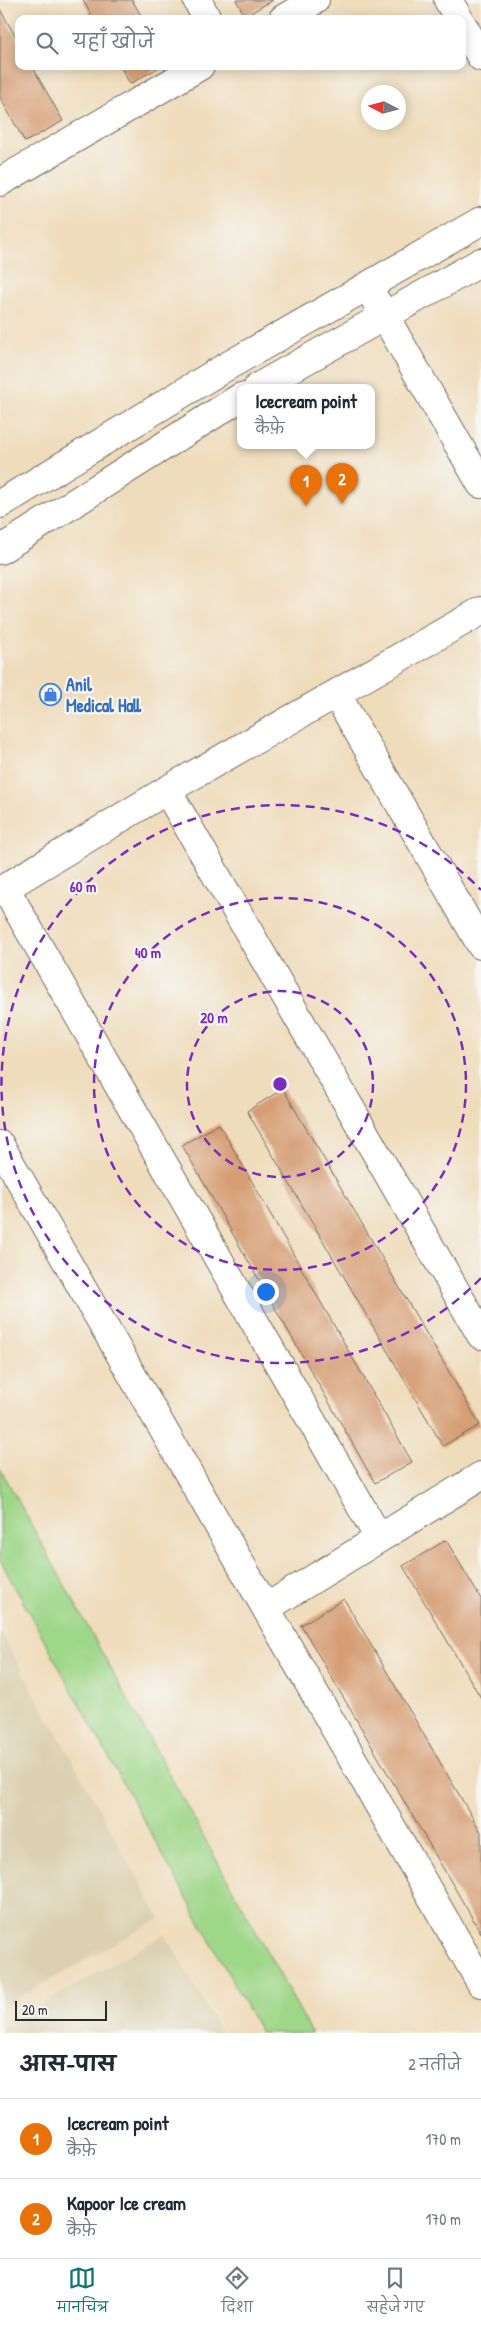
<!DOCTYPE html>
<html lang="hi">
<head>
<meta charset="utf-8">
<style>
  :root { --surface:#fff; --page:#f2f2f3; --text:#1f2937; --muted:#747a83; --line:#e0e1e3; --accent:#0f766e }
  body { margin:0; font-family:"Patrick Hand","Playpen Sans Deva",sans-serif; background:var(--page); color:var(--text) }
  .compass { position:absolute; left:361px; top:85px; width:45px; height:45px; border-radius:50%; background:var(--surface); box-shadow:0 2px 12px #0003; rotate:276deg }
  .scale { position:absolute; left:15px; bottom:12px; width:92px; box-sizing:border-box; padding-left:5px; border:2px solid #2b2b2b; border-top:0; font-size:14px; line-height:18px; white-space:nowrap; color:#2b2b2b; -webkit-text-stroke:4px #f6f6f2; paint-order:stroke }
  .you { position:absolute; left:265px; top:1291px; width:18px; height:18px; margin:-12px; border:4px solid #fff; border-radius:50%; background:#1a73e8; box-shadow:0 0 0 8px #1a73e833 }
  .badge { display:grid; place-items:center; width:32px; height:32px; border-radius:50%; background:var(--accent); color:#fff; font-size:16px; font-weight:700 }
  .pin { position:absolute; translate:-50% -41px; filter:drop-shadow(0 1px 2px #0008) }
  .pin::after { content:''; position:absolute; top:26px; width:18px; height:15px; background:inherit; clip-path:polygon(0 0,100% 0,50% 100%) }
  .popup { position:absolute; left:237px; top:384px; width:138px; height:65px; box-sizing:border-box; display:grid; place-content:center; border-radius:10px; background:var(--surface); filter:drop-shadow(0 1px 4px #0005); font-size:16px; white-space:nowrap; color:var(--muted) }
  .popup b { font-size:19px; color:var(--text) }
  .popup::after { content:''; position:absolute; left:50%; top:100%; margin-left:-10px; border:10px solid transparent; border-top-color:var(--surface) }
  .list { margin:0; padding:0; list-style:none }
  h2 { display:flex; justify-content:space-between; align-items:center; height:65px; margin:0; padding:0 20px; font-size:21px }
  h2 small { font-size:16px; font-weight:400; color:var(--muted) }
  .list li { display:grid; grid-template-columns:32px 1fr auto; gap:15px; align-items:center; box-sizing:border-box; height:80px; padding:0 20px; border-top:1px solid var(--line) }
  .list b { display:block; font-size:19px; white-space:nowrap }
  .list p { margin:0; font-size:16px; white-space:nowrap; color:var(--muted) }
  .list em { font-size:16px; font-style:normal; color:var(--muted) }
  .icon { flex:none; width:28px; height:28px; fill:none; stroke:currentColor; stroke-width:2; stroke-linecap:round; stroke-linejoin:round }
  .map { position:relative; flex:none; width:481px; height:2033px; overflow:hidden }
  .search { position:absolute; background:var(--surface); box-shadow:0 2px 12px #0003; left:15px; right:15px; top:15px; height:55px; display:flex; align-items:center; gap:12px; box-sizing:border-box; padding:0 18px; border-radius:10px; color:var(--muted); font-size:19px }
  .sheet { height:225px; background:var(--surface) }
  nav { display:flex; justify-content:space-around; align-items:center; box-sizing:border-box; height:70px; border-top:1px solid var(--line); background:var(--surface); font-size:14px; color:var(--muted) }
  nav a { display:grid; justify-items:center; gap:2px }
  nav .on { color:var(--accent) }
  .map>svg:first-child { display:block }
  .built { fill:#dbd0b1 }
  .green { fill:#9fd789; stroke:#65815a }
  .building { fill:#d69e74 }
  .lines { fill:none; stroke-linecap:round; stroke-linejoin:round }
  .minor-casing { stroke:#70695d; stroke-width:30 }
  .tertiary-casing { stroke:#70695d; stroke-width:30 }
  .minor { stroke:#fff; stroke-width:28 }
  .tertiary { stroke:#fff; stroke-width:28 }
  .ring { fill:none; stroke:#7b2cbf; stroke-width:2.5; stroke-dasharray:9 6 }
  .labels { text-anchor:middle; stroke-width:4.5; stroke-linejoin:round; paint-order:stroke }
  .shop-label { font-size:18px; font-weight:bold; fill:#366cbe; stroke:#f6f6f2; text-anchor:start }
  .centre { fill:#7b2cbf; stroke:#f6f6f2; stroke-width:2.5 }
  .ring-label { font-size:15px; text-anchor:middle; font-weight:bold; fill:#7b2cbf; stroke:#f6f6f2; stroke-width:4.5; stroke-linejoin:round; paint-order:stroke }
</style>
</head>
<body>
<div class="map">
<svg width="481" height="2033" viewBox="0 0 481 2033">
  <rect width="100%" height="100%" fill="#f6f6f2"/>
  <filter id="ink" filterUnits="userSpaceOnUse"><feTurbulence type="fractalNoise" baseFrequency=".02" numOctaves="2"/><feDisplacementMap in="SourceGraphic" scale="10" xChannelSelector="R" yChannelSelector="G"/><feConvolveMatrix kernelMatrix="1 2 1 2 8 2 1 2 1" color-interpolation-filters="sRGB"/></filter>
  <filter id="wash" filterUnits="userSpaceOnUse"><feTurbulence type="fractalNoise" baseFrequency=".0096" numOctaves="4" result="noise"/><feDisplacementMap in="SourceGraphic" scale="20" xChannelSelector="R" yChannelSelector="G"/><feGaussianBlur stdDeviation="1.12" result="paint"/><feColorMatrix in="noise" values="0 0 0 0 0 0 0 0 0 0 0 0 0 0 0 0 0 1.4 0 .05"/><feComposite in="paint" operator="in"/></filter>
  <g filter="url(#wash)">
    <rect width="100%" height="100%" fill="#efdcbb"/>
    <path class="built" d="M0,1631L160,1918L0,2008Z
      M165,1934L221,2033H0V2029Z"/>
    <path class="green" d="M0,1468L312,2033H261L0,1560Z"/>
    <g id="blocks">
      <path class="building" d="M83,0H132L143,19H93Z
        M236,0H273L245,16Z
        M0,9L19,43V66H32L63,121L25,142L0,97Z
        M120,66H161L130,84Z
        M283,1089L480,1425L443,1446L247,1111Z
        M219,1124L412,1462L375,1483L182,1145Z
        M446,1540L481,1599V1698L403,1566Z
        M344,1599L481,1832V1933L301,1625Z"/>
    </g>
  </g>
  <g filter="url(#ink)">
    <use href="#blocks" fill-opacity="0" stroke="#70695d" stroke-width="1"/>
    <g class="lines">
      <defs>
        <path id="minor" d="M197,0L207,19
          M283,19L315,0
          M0,182L200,66
          M337,695L481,945
          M167,790L481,1335
          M5,888L379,1538
          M0,891L167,790L481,611
          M0,1145L481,1983
          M266,1608L481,1476"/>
        <path id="tertiary" d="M448,0L459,19
          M462,24L481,57
          M376,301L481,484
          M258,387L481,262
          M0,504L224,368L481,221
          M0,550L241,397"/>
      </defs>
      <use href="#minor" class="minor-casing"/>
      <use href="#tertiary" class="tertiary-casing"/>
      <use href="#minor" class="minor"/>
      <use href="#tertiary" class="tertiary"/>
    </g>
  </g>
  <g class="ring">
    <circle cx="280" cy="1084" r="93"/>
    <circle cx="280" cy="1084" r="186"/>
    <path d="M481 1278A279 279 0 1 1 481 890"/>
  </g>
  <defs>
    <symbol id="shop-ring" viewBox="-11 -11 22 22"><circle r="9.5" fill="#f6f6f2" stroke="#3f7fe0" stroke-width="1.5"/><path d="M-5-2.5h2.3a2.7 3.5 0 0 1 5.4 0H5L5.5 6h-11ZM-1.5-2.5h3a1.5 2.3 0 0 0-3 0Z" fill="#3f7fe0"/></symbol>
  </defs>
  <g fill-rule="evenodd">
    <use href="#shop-ring" x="38" y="682" width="25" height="25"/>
  </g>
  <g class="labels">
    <g class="shop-label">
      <text x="66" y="691">Anil<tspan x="66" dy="21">Medical Hall</tspan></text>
    </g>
  </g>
  <circle cx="280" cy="1084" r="8" class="centre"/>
  <g class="ring-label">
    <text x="83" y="892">60 m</text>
    <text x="148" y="958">40 m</text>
    <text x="214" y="1023">20 m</text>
  </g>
</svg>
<svg class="compass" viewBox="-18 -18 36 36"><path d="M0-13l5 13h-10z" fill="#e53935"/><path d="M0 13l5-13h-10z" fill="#747a83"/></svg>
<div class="scale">20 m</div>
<div class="you"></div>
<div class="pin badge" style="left:306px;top:506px;background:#e8710a">1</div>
<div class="popup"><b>Icecream point</b>कैफ़े</div>
<div class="pin badge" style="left:342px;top:504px;background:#e8710a">2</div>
<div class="search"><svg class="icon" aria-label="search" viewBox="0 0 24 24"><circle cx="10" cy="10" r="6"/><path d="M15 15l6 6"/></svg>यहाँ खोजें</div>
</div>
<section class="sheet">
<h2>आस-पास<small>2 नतीजे</small></h2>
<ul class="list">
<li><span class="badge" style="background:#e8710a">1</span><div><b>Icecream point</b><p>कैफ़े</p></div><em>170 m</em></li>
<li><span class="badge" style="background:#e8710a">2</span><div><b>Kapoor Ice cream</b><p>कैफ़े</p></div><em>170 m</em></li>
</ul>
</section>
<nav>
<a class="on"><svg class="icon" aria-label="map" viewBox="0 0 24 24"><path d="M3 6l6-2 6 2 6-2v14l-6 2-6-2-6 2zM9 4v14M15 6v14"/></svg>मानचित्र</a>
<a><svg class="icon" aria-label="directions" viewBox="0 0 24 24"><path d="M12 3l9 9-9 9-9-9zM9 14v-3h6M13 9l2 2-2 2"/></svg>दिशा</a>
<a><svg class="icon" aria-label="saved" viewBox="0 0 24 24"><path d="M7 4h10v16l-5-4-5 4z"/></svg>सहेजे गए</a>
</nav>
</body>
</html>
